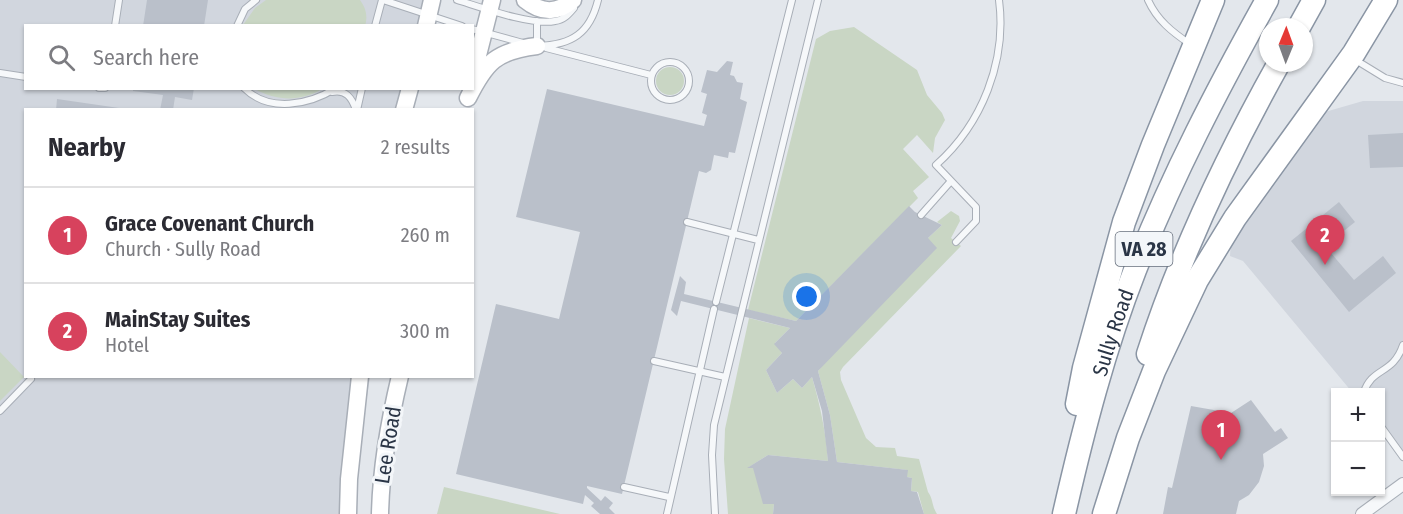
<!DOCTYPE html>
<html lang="en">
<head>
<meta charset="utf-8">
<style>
  :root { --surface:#fff; --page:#f7f7f7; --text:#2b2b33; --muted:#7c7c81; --line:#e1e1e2; --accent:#d7425d }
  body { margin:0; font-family:"Fira Sans Condensed",sans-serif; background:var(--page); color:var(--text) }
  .controls { position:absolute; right:18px; bottom:18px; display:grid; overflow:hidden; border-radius:0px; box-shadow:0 2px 4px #0004 }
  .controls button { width:54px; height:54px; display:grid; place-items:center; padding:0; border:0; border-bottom:2px solid var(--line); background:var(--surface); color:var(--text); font:30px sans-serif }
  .compass { position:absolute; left:1259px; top:18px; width:54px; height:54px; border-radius:50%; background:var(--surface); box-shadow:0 2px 4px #0004; rotate:1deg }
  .you { position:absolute; left:807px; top:297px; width:21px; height:21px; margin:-15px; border:4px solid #fff; border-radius:50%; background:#1a73e8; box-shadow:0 0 0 9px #1a73e833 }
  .badge { display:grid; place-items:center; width:39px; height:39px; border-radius:50%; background:var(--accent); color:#fff; font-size:20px; font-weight:700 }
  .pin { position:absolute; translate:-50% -50px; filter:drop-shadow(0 2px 3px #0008) }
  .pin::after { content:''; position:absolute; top:32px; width:21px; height:18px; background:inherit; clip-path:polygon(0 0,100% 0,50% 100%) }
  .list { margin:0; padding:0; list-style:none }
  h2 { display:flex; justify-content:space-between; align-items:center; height:78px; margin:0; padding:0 24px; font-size:26px }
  h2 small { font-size:20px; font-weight:400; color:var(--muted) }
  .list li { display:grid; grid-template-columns:39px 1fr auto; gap:18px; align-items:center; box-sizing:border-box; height:96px; padding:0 24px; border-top:2px solid var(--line) }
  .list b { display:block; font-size:22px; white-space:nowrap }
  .list p { margin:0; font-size:20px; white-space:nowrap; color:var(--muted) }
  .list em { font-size:20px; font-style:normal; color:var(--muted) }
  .icon { flex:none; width:33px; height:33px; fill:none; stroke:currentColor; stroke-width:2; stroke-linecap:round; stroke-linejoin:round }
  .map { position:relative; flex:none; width:1403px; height:514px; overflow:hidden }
  .search { position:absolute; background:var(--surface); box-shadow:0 2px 4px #0004; left:24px; top:24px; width:450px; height:66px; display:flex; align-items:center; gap:15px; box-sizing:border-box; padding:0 21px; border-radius:0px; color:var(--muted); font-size:22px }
  .panel { position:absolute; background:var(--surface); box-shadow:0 2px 4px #0004; left:24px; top:108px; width:450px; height:270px; border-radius:0px }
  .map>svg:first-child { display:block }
  .built { fill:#d1d6de }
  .green { fill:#c9d6c4 }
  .building { fill:#bac0ca }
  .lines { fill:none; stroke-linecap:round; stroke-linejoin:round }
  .lane-casing { stroke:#a8aeb7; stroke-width:8 }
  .street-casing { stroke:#a8aeb7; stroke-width:14 }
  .secondary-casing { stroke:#a8aeb7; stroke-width:19 }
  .highway-casing { stroke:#8a95a4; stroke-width:25 }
  .lane { stroke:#f6f8fa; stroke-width:6 }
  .street { stroke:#f6f8fa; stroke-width:12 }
  .secondary { stroke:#fff; stroke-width:16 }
  .highway { stroke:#fff; stroke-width:22 }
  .labels { text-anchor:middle; stroke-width:6; stroke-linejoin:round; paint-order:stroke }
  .shield { fill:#f3f6f9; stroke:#666f7c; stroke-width:1.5 }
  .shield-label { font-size:20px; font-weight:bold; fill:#2a3546 }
  .street-label { font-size:21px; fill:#2a3546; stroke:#f3f6f9 }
</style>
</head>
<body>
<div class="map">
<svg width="1403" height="514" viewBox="0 0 1403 514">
  <rect width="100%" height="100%" fill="#e3e7ec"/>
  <path class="built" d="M0,0H433L427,25L26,26V88L417,89L413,109L26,110V376L370,377L349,514H0Z
    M1363,101H1403V454L1381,427L1380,392H1352L1243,261L1230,256L1231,241L1318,114Z"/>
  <path class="green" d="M266,0H360C366,8 368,16 365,26L243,25L255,8Z
    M854,27L917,70L927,95L942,113L945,120L935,138L933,153L917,135L903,149L929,177L913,191L918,198L796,321L748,310L816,39L830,31Z
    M656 81a14 14 0 1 1 28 0a14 14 0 1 1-28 0Z
    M255,89H322C301,102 276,101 255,89Z
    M951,211L959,216L960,221L951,238L961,246L843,367L840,372L841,380L866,438L876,447L895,448L897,456L919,459L928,492C933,498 932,507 937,514H924L918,492L911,491L912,478L907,477V470L837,462L830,415L818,371L928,238L942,225L937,222Z
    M749,318L790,328L775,343L782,353L766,370L777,393L793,379L802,388L812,377C820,405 826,432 828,461L768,455L749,467H755L774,504L773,514H728L724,459L725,429Z
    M0,352L24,377L0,401Z
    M444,487L560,514H437Z"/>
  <path class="building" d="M147,0H208L204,26H143Z
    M727,61L733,62L730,75L734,76L737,82L743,83L740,99L747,102L735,153L729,152L728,158L714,155L711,170L706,173L699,171L622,494L587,486V488L601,501L605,496L613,503L609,508L615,514H600L591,506L594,503L585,495L583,504L456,474L496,304L559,319L580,232L516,217L547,89L704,126L707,115L702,113L707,94L701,92L707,70L717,72Z
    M133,88H194L192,100L175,97L173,110H160L163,95L133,91Z
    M57,99L119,108V110H56Z
    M1403,133V167L1370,168L1368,135Z
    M1339,202L1355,222L1325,246L1354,280L1383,256L1396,273L1349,312L1291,241Z
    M909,206L915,212L942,225L928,238L937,248L818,371L830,415L837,462L908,470L907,477L912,478L911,491L917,492L924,514H773L774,504H763L753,468H747L768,455L828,461L822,411L812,377L802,388L793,379L777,393L766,370L782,353L774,344L790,328L681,301L677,316L671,310L680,276L686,282L684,294L796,321Z
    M1251,400L1275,432L1281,428L1288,438L1263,454L1264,466L1259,482L1249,495L1239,501L1236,514H1163L1168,487L1172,488L1191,406L1231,413Z"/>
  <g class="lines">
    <defs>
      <path id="lane" d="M383,0L462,26
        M457,0C480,7 532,26 555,21C564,20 569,14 574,8
        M1148,0C1157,20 1172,32 1190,44
        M115,26L119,0
        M237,26L245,9L256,0
        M375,26L382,0
        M472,29L523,43
        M537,45V21
        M538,46C572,45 590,33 598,0
        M546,48L651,75
        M1354,59L1385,78L1403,83
        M651 81a19 19 0 1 1 38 0a19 19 0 1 1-38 0Z
        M0,73L26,77
        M99,88H105
        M244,88C269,113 309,105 336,88
        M332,92C346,89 352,98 356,110
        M357,110L362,88
        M921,215L951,181
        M687,222L758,240
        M956,242L976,221V207L936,165C982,124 1007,61 999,0
        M716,302L792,0
        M654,361L725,377
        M1364,392C1372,367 1393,375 1403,345
        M0,411L31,379
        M1380,425L1403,457
        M624,487L669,497
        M667,514L714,309
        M715,514L712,455L714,425L818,0"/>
      <path id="street" d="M1362,514L1403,484"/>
      <path id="secondary" d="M525,0C541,13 557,14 573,0
        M426,26L432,0
        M472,79L492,0
        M468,98C486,62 496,51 537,46
        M404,110L410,88
        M348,514L349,479L360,376
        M380,514C381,467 389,422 400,376"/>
      <g id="highway">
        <path d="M1299,27L1314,0"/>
        <path d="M1148,354C1181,252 1227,156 1279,63"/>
        <path d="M1077,404L1084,368L1124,222L1153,145L1213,0"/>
        <path id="s1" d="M1064,514C1083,431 1104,349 1135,270C1172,176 1218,88 1267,0"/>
        <path d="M1104,514L1128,438L1154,371L1197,280L1235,218L1354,53L1386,0"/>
      </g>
    </defs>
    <use href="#lane" class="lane-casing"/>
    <use href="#street" class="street-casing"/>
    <use href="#secondary" class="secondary-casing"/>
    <use href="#highway" class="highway-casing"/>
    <use href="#lane" class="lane"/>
    <use href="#street" class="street"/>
    <use href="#secondary" class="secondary"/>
    <use href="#highway" class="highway"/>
  </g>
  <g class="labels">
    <rect class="shield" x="1115.5" y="232" width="57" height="34" rx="4.5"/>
    <g class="shield-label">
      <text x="1144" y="256">VA 28</text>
    </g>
    <g class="street-label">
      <text dy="7" stroke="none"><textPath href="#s1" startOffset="188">Sully Road</textPath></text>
      <text transform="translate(388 445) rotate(-81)" y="7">Lee Road</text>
    </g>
  </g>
</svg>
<div class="controls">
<button>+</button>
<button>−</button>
</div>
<svg class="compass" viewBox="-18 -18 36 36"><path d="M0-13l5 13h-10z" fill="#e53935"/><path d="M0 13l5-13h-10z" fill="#7c7c81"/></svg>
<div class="you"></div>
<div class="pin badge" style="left:1221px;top:460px">1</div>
<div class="pin badge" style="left:1325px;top:265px">2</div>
<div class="search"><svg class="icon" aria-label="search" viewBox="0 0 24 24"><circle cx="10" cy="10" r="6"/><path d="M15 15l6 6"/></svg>Search here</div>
<section class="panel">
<h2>Nearby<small>2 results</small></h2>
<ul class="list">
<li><span class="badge">1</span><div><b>Grace Covenant Church</b><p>Church · Sully Road</p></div><em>260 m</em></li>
<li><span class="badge">2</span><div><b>MainStay Suites</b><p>Hotel</p></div><em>300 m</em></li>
</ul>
</section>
</div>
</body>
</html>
